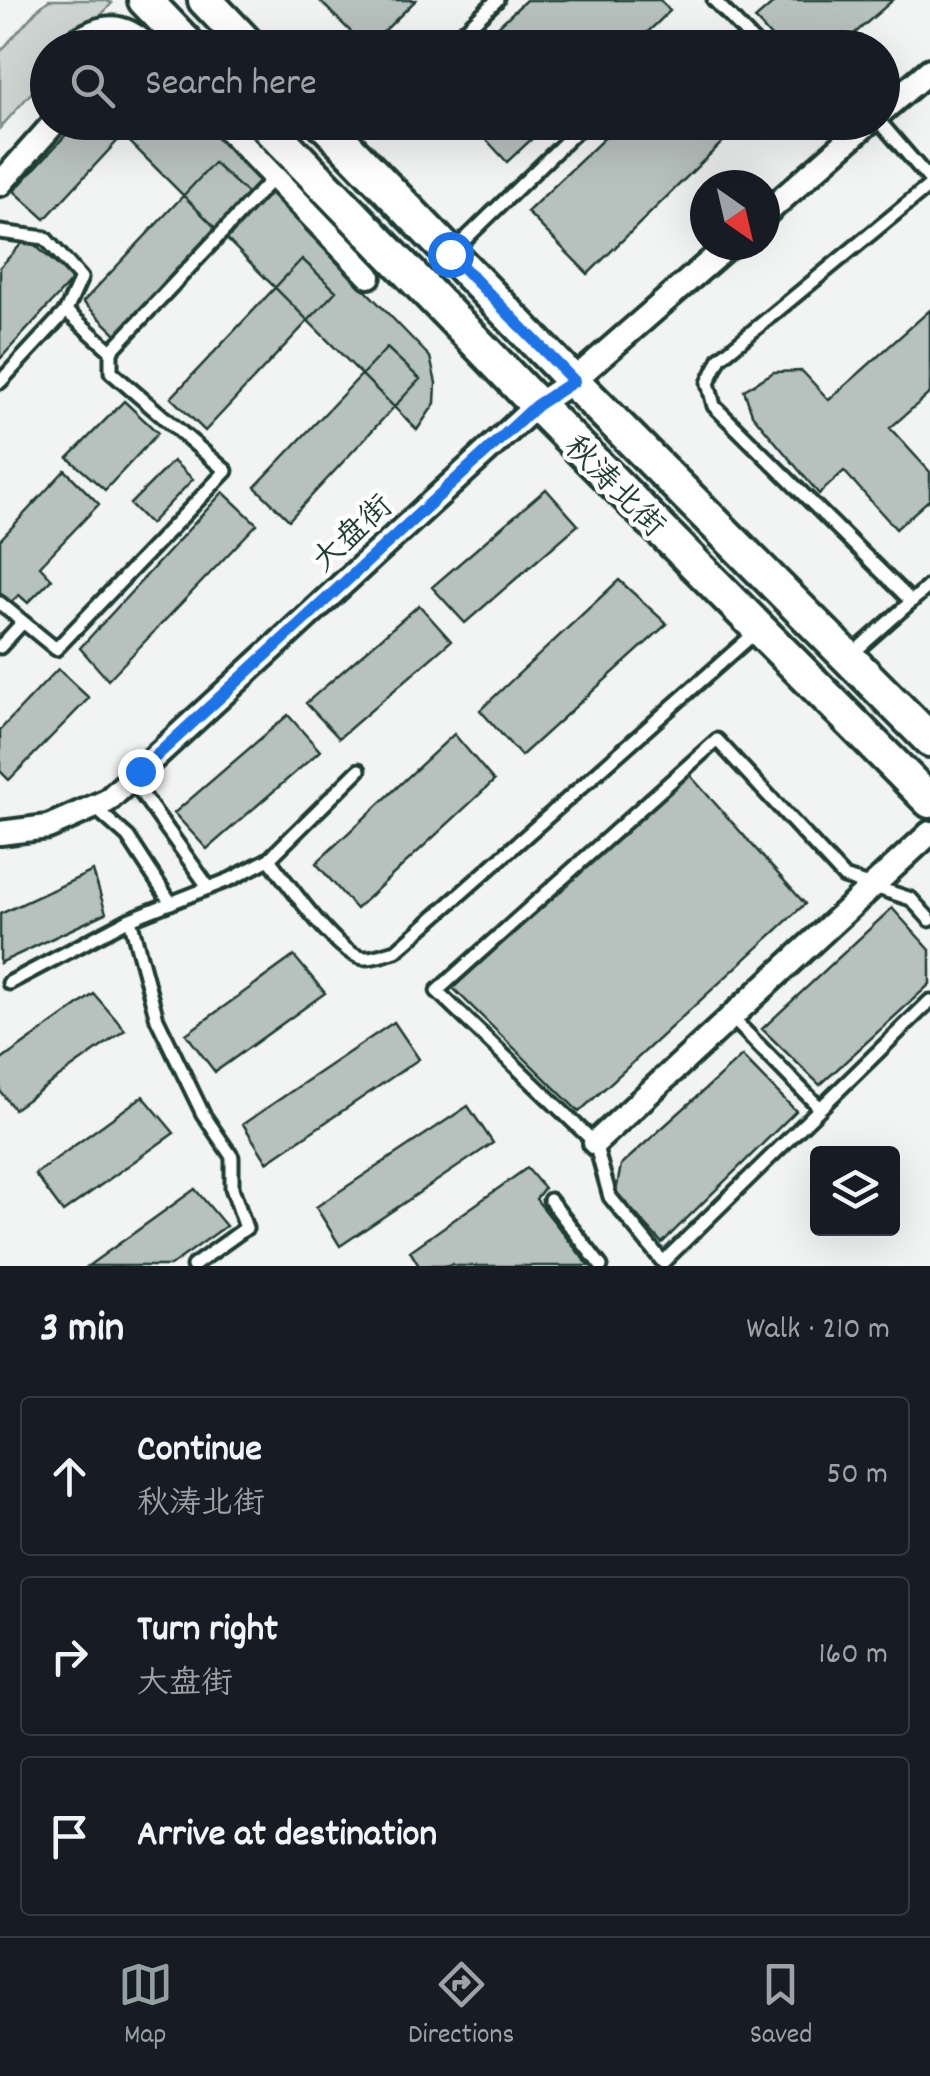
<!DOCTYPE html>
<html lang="en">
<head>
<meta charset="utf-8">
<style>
  :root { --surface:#171b24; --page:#20242c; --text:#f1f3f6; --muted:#9ea1a6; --line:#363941; --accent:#92a19f }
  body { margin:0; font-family:Dekko,"LXGW WenKai TC",sans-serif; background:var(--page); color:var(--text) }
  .controls { position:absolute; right:30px; bottom:30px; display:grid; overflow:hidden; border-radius:10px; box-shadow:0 10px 40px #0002 }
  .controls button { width:90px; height:90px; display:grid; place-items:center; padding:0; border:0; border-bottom:2px solid var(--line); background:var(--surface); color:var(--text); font:50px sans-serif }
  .compass { position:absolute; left:690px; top:170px; width:90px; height:90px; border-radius:50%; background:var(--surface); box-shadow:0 10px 40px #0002; rotate:146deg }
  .stop { position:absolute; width:30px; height:30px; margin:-22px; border:8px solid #1a73e8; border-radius:50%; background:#fff }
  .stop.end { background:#1a73e8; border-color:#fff; box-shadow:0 2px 10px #0008 }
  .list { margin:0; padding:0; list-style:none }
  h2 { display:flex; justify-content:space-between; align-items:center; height:130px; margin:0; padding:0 40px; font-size:42px }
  h2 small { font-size:32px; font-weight:400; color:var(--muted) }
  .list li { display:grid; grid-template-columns:65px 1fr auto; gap:30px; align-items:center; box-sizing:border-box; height:160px; margin:0 20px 20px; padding:0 20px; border:2px solid var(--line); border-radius:10px }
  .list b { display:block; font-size:38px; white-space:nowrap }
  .list p { margin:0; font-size:32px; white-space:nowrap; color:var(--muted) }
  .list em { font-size:32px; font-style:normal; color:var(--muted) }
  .icon { flex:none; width:55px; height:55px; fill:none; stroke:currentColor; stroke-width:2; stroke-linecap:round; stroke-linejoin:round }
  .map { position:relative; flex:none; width:930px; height:1266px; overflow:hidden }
  .search { position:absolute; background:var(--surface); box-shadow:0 10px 40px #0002; left:30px; right:30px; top:30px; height:110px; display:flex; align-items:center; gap:25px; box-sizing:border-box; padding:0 35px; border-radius:55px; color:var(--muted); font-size:38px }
  .sheet { height:670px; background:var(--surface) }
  nav { display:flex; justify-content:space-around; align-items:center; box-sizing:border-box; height:140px; border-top:2px solid var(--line); background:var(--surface); font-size:28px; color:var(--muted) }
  nav a { display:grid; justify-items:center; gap:5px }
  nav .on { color:var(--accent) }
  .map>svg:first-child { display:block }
  .green { fill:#ced5d3; stroke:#768984; stroke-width:2.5 }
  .building { fill:#b7c1bd; stroke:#1f3d34; stroke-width:2.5 }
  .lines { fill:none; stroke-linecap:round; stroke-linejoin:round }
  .lane-casing { stroke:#1f3d34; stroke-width:19 }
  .street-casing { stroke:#1f3d34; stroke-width:30 }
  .secondary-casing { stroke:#1f3d34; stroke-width:40 }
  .lane { stroke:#fff; stroke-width:11 }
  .street { stroke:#fff; stroke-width:22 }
  .secondary { stroke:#fff; stroke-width:32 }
  .route { stroke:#1a73e8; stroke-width:12 }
  .labels { text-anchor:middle; stroke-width:9; stroke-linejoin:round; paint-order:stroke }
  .street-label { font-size:32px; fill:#1f3d34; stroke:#fff }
</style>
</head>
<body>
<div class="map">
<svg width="930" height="1266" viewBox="0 0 930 1266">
  <rect width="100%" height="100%" fill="#f2f3f3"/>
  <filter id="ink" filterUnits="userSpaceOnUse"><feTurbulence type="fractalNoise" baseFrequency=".01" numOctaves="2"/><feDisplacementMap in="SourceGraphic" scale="20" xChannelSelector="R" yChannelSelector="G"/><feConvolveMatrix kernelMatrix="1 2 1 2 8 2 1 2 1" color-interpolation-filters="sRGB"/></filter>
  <g filter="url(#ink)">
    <path class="green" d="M49,0H104L112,3L72,47L48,48L47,75L0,128V52L38,9Z"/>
    <path class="building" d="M319,0H416L367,48Z
      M526,0H660L670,11L631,48H475Z
      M777,0H893L838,48H781L755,19Z
      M78,122H135L45,219L14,191Z
      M110,122H203L430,357L436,383L435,403L417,430Z
      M470,122H550L507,162Z
      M621,122H743L588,274L527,212Z
      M214,163L248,194L117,335L83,302Z
      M27,238L73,279L0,359V267Z
      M302,259L336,291L205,431L171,398Z
      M930,310V393L890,428L930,472V499L896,529L844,471L819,494L752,414L744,390L774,372L802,371L829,400Z
      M387,348L420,379L289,520L255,487Z
      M124,401L158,433L105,490L68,458Z
      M173,461L193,479L150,524L130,504Z
      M65,470L99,504L40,566L52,579L28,603L19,595L10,603L0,593V540Z
      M546,489L578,525L465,623L432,587Z
      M223,492L257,524L108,680L80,648Z
      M619,580L667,624L521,756L480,710Z
      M419,605L451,641L339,738L306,703Z
      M58,669L89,698L9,780L0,771V730Z
      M288,715L320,751L207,849L174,813Z
      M454,734L494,781L356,909L316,863Z
      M687,772L805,904L579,1112L453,988Z
      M93,871L106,913L0,963V914Z
      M892,908L930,950V984L820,1085L762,1029Z
      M294,956L325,993L215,1072L186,1034Z
      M94,994L125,1030L14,1109L0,1091V1061Z
      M394,1022L419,1059L267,1162L243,1124Z
      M742,1056L796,1111L662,1243L616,1192L621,1165Z
      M143,1096L174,1133L63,1212L35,1174Z
      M468,1106L493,1143L340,1246L316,1207Z
      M527,1168L544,1188L536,1199L589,1266H454L452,1264L449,1266H419L410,1251Z
      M195,1189L226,1226L170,1266H88Z"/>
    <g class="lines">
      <defs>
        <path id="lane" d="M714,0L760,48
          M446,48L497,0
          M833,122L849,140
          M880,122L930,180
          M346,140L365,122
          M0,232L45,238L81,278L66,311L111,351V372L226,471L56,649L0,603
          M453,251L586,122
          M111,351L275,176
          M0,382L66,311
          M911,601L714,406L708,383L720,358L930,185
          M0,647L23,622
          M851,655L930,585
          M140,774L142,794L209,888
          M94,807L128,837L171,903
          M269,859C286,881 338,956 364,958C373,959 387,953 396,951L756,632
          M130,919L157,1019L203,1114L232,1157V1188L246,1228L193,1266
          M930,920L911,899L844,877L717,740L437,991L595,1143L610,1197L663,1262L930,1001
          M9,983L130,919L231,879L269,859L359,770
          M731,1017L820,1108
          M550,1200L601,1266"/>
        <path id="street" d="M66,48C97,27 119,17 149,48
          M882,111L930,70
          M221,122L369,276
          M0,184L55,122
          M765,214L869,122
          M0,833L48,827L107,801L537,405L573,381L729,245
          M595,1143L930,833"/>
        <path id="secondary" d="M145,0L191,48
          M205,0L251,48
          M263,122L537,405L930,801
          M323,122L573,381L930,740"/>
      </defs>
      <use href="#lane" class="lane-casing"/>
      <use href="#street" class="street-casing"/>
      <use href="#secondary" class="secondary-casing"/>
      <use href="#lane" class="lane"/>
      <use href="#street" class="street"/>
      <use href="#secondary" class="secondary"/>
    </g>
  </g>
  <g class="lines" filter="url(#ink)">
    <path class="route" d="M140,771L537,405L574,381L450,254"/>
  </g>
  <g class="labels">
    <g class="street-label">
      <text transform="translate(616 485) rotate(45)" y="11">秋涛北街</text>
      <text transform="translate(351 532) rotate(-43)" y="11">大盘街</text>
    </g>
  </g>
</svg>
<div class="controls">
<button><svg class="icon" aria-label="layers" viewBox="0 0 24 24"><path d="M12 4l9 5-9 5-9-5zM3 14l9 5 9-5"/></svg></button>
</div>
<svg class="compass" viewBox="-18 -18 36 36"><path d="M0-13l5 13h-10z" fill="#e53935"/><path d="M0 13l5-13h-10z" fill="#9ea1a6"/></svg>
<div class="stop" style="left:450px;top:254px"></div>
<div class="stop end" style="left:140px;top:771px"></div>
<div class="search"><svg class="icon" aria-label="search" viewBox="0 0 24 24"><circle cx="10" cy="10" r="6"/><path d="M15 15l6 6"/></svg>Search here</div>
</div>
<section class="sheet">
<h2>3 min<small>Walk · 210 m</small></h2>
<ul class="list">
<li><svg class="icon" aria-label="ahead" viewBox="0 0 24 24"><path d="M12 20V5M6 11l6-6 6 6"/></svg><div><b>Continue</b><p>秋涛北街</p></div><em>50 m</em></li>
<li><svg class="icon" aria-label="right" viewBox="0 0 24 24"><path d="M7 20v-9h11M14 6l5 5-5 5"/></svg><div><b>Turn right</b><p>大盘街</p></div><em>160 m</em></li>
<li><svg class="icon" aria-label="arrive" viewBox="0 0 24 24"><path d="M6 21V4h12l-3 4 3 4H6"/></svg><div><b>Arrive at destination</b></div></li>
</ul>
</section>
<nav>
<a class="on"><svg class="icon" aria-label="map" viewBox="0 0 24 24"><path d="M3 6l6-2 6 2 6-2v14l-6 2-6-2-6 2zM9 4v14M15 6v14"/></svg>Map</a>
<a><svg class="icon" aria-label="directions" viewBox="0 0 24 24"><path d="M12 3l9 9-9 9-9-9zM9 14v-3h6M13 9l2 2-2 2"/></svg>Directions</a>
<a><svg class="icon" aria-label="saved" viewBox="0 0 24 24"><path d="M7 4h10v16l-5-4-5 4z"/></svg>Saved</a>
</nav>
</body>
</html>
